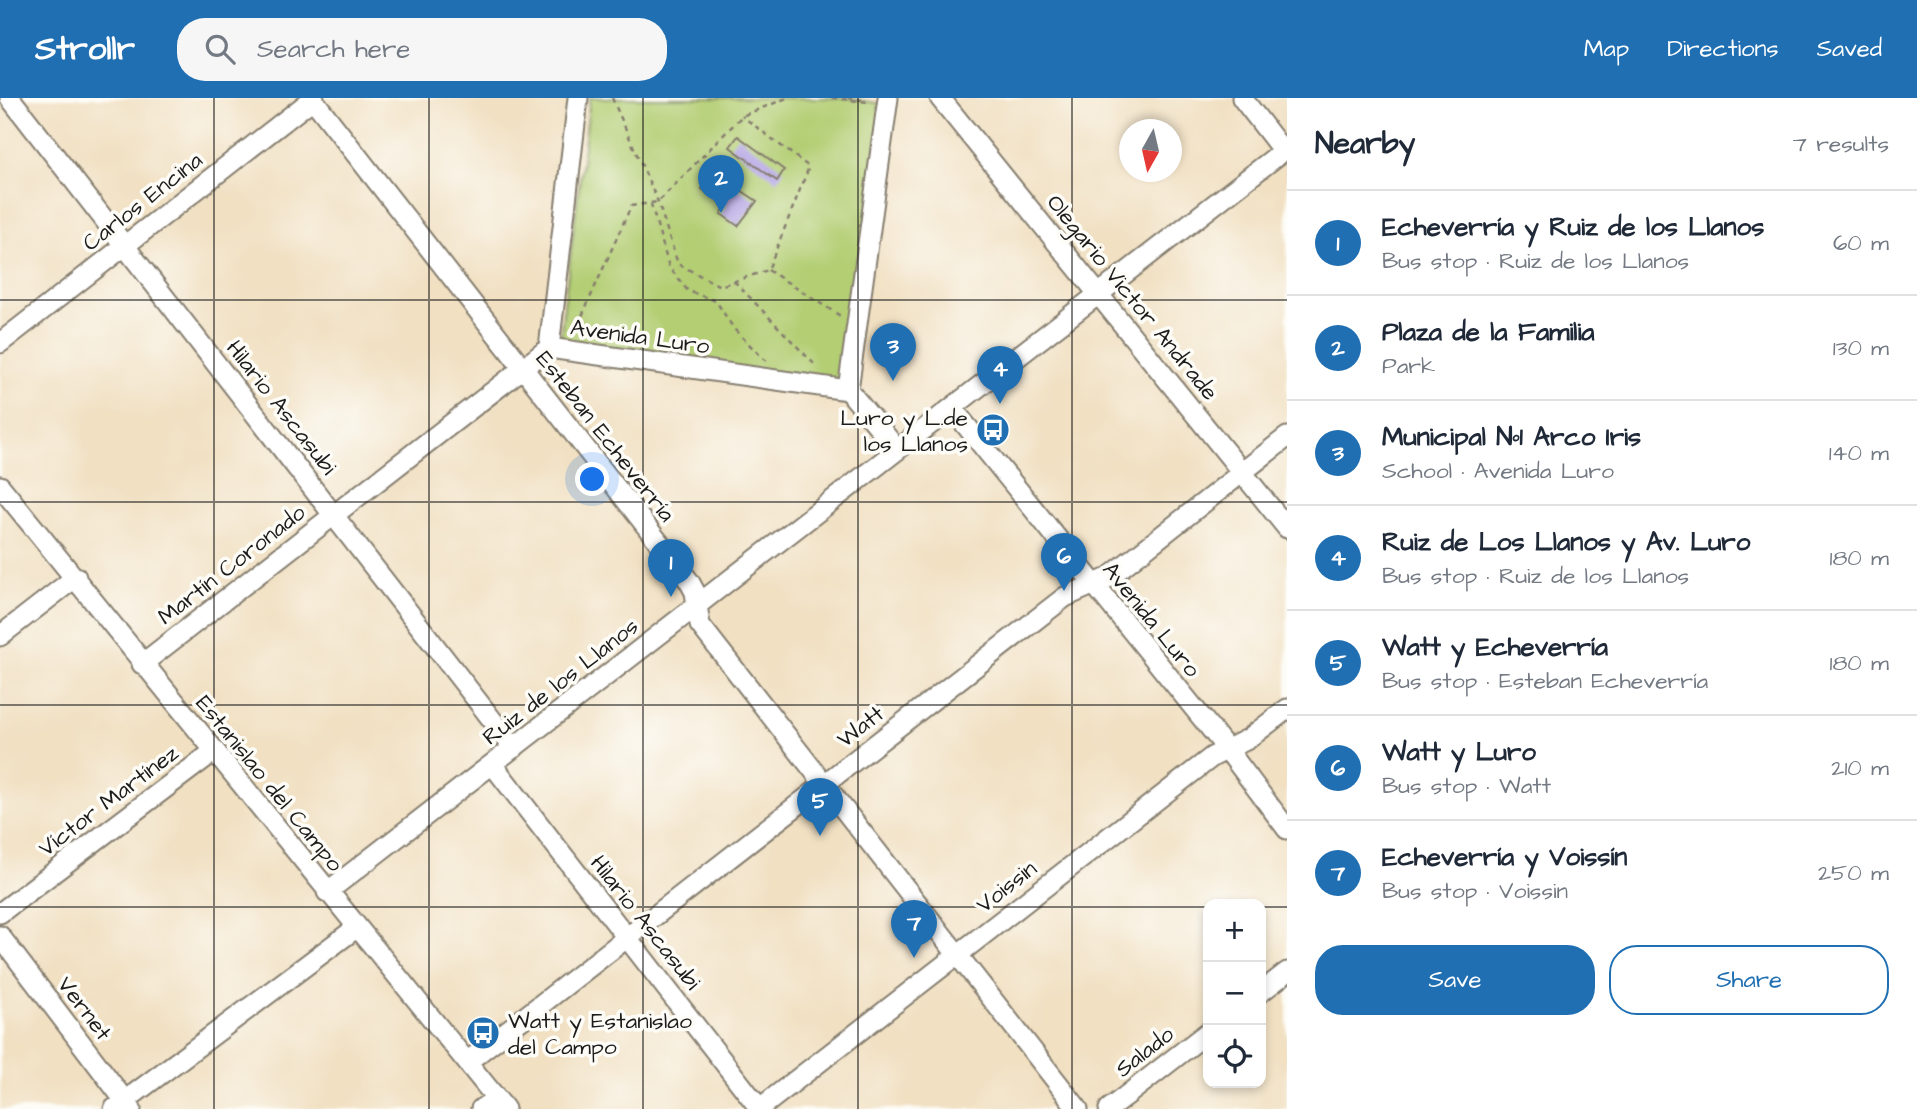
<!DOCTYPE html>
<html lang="en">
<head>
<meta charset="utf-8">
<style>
  :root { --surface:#fff; --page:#f6f6f7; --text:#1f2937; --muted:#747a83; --line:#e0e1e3; --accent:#1f6fb2 }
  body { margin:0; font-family:"Architects Daughter",sans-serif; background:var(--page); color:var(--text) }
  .controls { position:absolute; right:21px; bottom:21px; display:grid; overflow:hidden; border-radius:14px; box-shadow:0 4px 10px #0003 }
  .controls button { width:63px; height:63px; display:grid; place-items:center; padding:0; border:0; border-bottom:2px solid var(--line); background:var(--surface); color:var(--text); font:35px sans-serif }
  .compass { position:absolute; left:1119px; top:21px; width:63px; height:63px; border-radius:50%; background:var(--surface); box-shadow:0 4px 10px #0003; rotate:188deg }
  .you { position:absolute; left:593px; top:382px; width:24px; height:24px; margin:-18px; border:5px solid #fff; border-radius:50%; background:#1a73e8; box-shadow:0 0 0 10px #1a73e833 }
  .badge { display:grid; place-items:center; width:46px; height:46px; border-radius:50%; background:var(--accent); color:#fff; font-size:23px; font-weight:700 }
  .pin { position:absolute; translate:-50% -58px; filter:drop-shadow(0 2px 4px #0008) }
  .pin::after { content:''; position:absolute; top:37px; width:24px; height:21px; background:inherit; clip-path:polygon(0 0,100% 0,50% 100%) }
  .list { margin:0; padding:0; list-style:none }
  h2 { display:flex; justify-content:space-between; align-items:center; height:91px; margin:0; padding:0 28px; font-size:30px }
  h2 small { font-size:23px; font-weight:400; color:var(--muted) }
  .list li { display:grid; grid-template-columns:46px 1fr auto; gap:21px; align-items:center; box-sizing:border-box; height:105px; padding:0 28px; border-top:2px solid var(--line) }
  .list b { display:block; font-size:26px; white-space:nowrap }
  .list p { margin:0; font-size:23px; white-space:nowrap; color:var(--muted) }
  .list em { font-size:23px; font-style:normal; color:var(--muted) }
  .actions { display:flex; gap:14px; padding:21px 28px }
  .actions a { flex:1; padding:16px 0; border:2px solid var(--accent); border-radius:28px; text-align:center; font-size:24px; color:var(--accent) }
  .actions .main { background:var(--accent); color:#fff }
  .icon { flex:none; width:38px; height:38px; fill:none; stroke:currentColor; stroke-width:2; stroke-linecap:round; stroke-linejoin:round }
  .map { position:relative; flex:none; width:1287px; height:1011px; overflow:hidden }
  header { display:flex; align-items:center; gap:42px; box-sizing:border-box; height:98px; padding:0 35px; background:var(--accent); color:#fff }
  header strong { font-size:33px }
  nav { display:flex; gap:38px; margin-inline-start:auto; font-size:24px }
  .search { width:490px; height:63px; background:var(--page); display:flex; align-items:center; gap:18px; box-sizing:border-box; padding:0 24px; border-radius:28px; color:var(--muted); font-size:26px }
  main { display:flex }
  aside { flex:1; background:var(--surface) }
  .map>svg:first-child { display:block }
  .green { fill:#b3ce73; stroke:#687548; stroke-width:2 }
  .building { fill:#af9fe4 }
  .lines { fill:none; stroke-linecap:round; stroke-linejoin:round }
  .minor-casing { stroke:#867e6f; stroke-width:23 }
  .path { stroke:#867e6f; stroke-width:2.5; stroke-dasharray:5 5; stroke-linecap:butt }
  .minor { stroke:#fff; stroke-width:19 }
  .grid { fill:none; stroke:#1c1c1c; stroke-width:2; stroke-opacity:0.55 }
  .labels { text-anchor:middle; stroke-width:7; stroke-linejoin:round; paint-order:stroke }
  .street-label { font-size:23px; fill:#1c1c1c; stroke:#fdfcf7 }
  .poi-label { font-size:23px; fill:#1c1c1c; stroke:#fdfcf7; text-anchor:end }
</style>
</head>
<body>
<header>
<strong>Strollr</strong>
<div class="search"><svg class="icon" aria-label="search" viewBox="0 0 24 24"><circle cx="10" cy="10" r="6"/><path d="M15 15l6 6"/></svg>Search here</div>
<nav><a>Map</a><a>Directions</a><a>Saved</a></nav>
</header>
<main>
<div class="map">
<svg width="1287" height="1011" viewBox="0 0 1287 1011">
  <rect width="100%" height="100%" fill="#fdfcf7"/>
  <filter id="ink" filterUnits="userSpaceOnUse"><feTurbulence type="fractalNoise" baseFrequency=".0143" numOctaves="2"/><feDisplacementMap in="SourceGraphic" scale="14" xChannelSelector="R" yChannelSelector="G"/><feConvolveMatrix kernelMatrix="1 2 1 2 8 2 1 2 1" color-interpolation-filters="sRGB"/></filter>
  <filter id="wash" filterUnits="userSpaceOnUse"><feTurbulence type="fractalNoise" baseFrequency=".00686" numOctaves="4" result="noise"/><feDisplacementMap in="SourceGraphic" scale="28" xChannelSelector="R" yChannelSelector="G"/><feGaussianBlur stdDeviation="1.57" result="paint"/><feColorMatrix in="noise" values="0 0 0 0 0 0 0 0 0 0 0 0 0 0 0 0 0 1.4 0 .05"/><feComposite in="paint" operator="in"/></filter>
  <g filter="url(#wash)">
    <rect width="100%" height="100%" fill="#f1e0c2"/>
    <path class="green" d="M590,0H848L882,6L844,283L559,248Z"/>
    <g id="blocks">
      <path class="building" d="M738,38L784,72L777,83L730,49Z
        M714,74L757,103L738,128L721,116L726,108L702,91Z"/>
    </g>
  </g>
  <g filter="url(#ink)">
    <use href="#blocks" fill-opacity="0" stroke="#867e6f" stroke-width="2"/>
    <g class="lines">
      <defs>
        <path id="minor" d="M10,0L514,650
          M312,0L689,483L695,494L700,527L1078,1011
          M940,0L1287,430
          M1242,0L1283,53
          M0,245L314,0
          M549,250L848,292L896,350
          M549,250L578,0
          M848,292L888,0
          M952,310L1227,651L1287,731
          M0,388L505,1011
          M0,538L76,479
          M142,566L549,250
          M493,667L760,1011
          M327,794L1287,50
          M0,815L213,654
          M0,838L131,1011
          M1261,894L1287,874
          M467,964L1065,499L1108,480L1287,339
          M114,1011L356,830
          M481,1011L496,1001
          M759,1011L1212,659L1248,641L1287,611
          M1109,1011L1208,934"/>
      </defs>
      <use href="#minor" class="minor-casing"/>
      <path class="path" d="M612,0L658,104L678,166L720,188L768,172L809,69L742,18
        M832,0L869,4
        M848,0L862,2
        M651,106L669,169L688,193L716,203L734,231L767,264
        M768,172L842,219
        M734,183L817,269
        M574,236L631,108L658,104L742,18L787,0"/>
      <use href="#minor" class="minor"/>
    </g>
  </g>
  <path class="grid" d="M214,0V1011M429,0V1011M643,0V1011M858,0V1011M1072,0V1011M0,202H1287M0,404H1287M0,607H1287M0,809H1208M1261,809H1287"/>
  <defs>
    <symbol id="bus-disc" viewBox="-11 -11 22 22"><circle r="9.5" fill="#1f6fb2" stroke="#fdfcf7"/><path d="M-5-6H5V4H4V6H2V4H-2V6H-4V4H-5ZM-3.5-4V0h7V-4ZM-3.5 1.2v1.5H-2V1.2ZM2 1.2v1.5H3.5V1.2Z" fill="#fff"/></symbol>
  </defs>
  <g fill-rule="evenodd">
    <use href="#bus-disc" x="974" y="313" width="38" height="38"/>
    <use href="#bus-disc" x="464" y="916" width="38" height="38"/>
  </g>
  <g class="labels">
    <g class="street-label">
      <text transform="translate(142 103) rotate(-38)" y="8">Carlos Encina</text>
      <text transform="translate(1133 199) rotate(51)" y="8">Olegario Victor Andrade</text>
      <text transform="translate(640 238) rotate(8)" y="8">Avenida Luro</text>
      <text transform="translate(282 309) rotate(52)" y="8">Hilario Ascasubi</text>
      <text transform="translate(606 338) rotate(52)" y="8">Esteban Echeverría</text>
      <text transform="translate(231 466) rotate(-38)" y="8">Martín Coronado</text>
      <text transform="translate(1152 521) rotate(51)" y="8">Avenida Luro</text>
      <text transform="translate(560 583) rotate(-38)" y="8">Ruiz de los Llanos</text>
      <text transform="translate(860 628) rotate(-38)" y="8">Watt</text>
      <text transform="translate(270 685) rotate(51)" y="8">Estanislao del Campo</text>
      <text transform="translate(108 702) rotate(-37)" y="8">Víctor Martínez</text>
      <text transform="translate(1006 788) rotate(-38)" y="8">Voissin</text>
      <text transform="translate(646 824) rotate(52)" y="8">Hilario Ascasubi</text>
      <text transform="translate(85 910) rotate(53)" y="8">Vernet</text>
      <text transform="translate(1144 953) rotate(-38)" y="8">Salado</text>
    </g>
    <g class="poi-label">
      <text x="968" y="327">Luro y L.de<tspan x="968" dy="26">los Llanos</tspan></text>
      <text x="508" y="930" text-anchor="start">Watt y Estanislao<tspan x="508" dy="26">del Campo</tspan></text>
    </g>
  </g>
</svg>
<div class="controls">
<button>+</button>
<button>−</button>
<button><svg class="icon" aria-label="locate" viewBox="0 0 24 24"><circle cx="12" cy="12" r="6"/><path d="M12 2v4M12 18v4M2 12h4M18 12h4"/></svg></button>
</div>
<svg class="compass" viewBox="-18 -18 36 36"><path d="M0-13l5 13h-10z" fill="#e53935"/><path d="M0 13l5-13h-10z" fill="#747a83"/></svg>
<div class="you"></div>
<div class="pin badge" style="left:671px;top:499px">1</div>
<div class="pin badge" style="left:721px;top:115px">2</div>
<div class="pin badge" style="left:893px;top:283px">3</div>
<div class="pin badge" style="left:1000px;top:306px">4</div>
<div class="pin badge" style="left:820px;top:738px">5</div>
<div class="pin badge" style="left:1064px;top:493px">6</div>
<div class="pin badge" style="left:914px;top:860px">7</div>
</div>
<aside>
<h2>Nearby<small>7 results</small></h2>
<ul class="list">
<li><span class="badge">1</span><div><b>Echeverría y Ruiz de los Llanos</b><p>Bus stop · Ruiz de los Llanos</p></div><em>60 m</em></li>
<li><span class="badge">2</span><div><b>Plaza de la Familia</b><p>Park</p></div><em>130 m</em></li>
<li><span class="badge">3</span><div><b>Municipal Nº1 Arco Iris</b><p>School · Avenida Luro</p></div><em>140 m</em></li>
<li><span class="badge">4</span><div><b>Ruiz de Los Llanos y Av. Luro</b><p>Bus stop · Ruiz de los Llanos</p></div><em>180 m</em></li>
<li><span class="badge">5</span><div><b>Watt y Echeverría</b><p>Bus stop · Esteban Echeverría</p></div><em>180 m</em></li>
<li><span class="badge">6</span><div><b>Watt y Luro</b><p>Bus stop · Watt</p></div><em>210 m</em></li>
<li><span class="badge">7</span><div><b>Echeverría y Voissín</b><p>Bus stop · Voissin</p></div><em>250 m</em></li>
</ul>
<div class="actions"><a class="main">Save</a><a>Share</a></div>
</aside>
</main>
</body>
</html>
